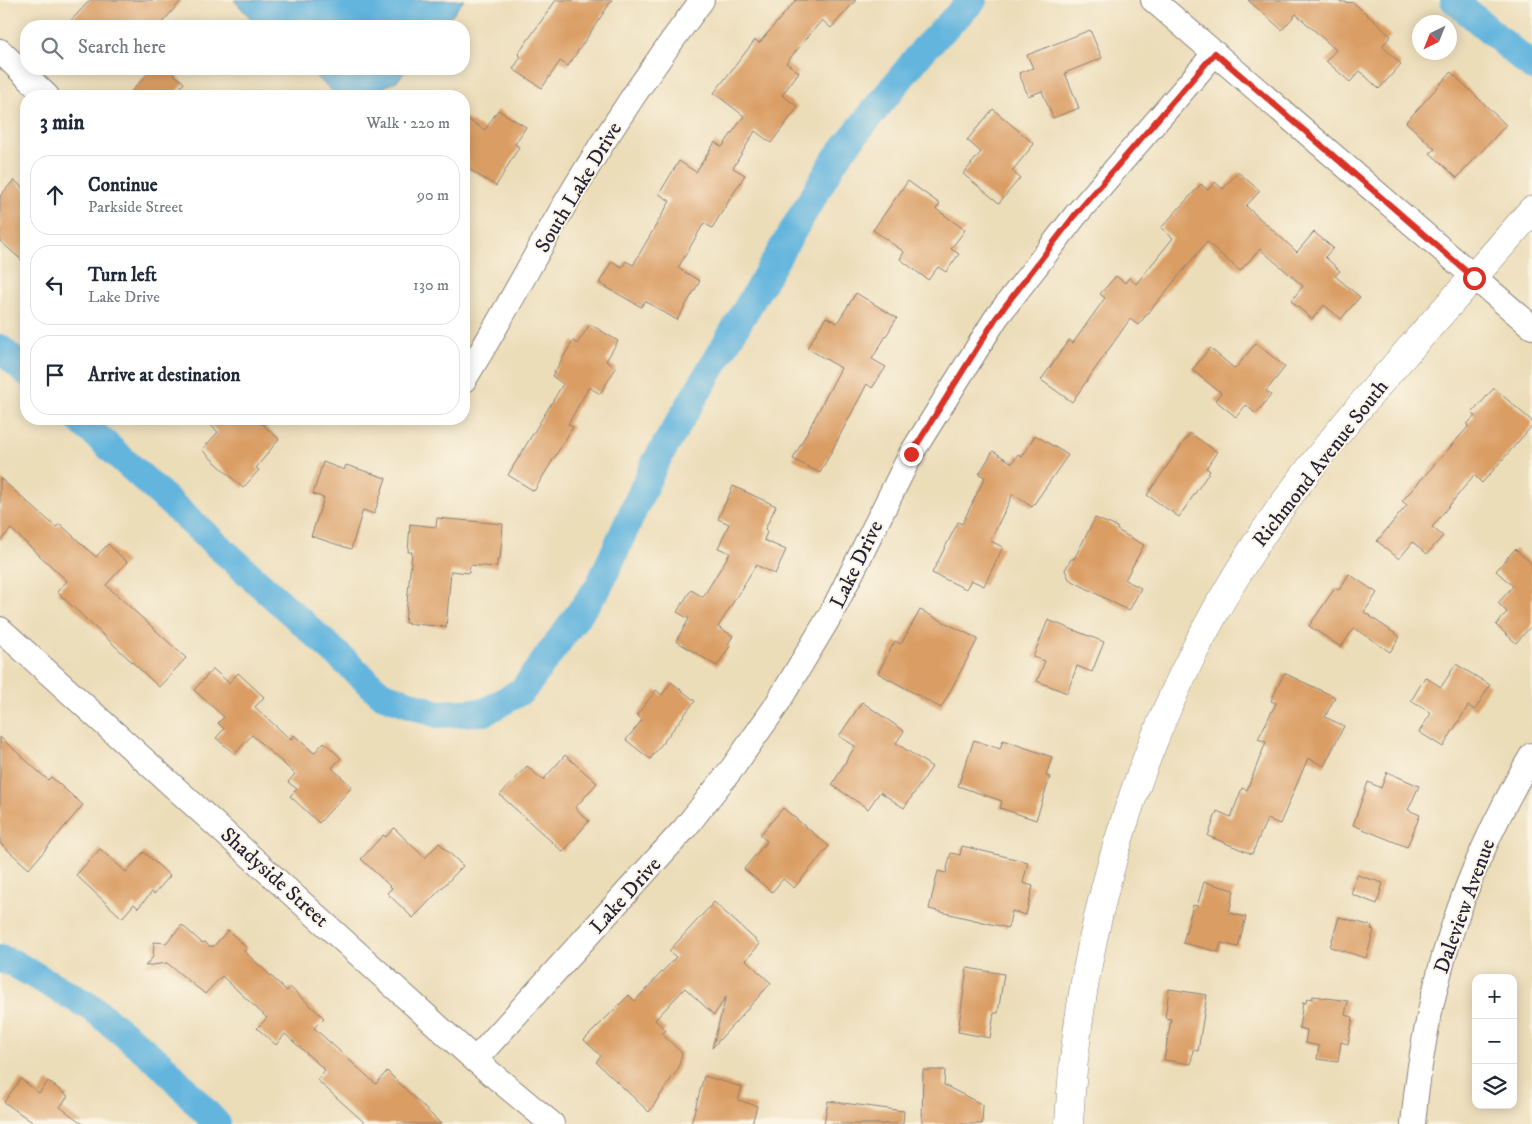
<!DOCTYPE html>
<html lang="en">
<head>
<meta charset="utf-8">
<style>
  :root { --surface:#fff; --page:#f6f6f7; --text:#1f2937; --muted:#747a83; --line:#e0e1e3 }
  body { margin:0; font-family:"IM FELL DW Pica",serif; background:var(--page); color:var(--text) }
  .controls { position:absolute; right:15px; bottom:15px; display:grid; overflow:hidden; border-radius:10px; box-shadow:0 2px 12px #0003 }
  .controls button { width:45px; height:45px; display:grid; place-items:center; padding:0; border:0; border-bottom:1px solid var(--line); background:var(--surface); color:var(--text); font:25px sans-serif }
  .compass { position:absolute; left:1412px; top:15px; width:45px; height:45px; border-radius:50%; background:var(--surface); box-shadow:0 2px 12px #0003; rotate:223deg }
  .stop { position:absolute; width:15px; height:15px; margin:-11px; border:4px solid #d93025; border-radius:50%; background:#fff }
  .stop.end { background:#d93025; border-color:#fff; box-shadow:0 1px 5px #0008 }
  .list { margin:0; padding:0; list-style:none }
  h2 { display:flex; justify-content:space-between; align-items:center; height:65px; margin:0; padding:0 20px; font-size:21px }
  h2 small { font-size:16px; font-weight:400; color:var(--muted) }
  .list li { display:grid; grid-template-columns:32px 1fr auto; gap:15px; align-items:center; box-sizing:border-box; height:80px; margin:0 10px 10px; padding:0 10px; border:1px solid var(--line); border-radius:20px }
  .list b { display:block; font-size:19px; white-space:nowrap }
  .list p { margin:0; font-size:16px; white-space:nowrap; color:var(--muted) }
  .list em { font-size:16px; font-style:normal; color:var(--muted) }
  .icon { flex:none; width:28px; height:28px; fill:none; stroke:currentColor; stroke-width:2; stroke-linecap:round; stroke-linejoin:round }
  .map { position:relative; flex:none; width:1532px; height:1124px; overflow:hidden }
  .search { position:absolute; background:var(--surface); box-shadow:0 2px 12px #0003; left:20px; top:20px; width:450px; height:55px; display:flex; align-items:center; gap:12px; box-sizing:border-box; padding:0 18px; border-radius:20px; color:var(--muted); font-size:19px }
  .panel { position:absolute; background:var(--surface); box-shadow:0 2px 12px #0003; left:20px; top:90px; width:450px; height:335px; border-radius:20px }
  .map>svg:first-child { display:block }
  .water { fill:#63b5de; stroke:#426c8c }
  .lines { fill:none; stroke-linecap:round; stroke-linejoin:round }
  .canal { stroke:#63b5de; stroke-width:28 }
  .building { fill:#da9d64 }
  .street-casing { stroke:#87807a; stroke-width:26 }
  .secondary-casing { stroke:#87807a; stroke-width:29 }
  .street { stroke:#fff; stroke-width:24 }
  .secondary { stroke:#fff; stroke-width:28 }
  .route { stroke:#d93025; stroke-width:6 }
  .labels { text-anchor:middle; stroke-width:4; stroke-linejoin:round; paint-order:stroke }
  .street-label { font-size:21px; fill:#22223b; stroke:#fcf5e5 }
</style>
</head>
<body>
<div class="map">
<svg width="1532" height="1124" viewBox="0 0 1532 1124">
  <rect width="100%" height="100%" fill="#fcf5e5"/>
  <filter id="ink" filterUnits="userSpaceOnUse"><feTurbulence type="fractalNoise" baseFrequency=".02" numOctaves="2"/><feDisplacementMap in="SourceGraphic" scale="10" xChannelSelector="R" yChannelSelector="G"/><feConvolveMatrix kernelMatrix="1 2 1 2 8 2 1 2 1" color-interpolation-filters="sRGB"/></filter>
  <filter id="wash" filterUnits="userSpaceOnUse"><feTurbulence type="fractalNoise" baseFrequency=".0096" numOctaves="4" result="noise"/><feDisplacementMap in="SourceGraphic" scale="20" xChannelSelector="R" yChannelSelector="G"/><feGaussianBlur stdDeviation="1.12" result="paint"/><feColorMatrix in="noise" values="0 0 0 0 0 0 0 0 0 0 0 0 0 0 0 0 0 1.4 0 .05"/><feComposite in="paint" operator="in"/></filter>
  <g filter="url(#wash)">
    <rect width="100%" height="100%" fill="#ecddb9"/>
    <path class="water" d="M234,0H464L443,26H258Z
      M307,69H407L398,80L374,92L351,95L334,92Z"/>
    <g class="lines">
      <path class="canal" d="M1454,0L1532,67
        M0,348L26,372
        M78,419L381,694L438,714L485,712L523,690L599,586L655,463L836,158L924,49L973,0
        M0,959L13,963L92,1008L161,1064L217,1124"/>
    </g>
    <g id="blocks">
      <path class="building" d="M90,0H182L159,26H66Z
        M556,0H612L568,66L560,61L542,88L513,69L521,57L518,54Z
        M796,0H856L831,28L822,20L786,63L799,72L782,95L798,107L771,143L755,131L733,168L745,175L712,228L704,223L678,268L700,281L677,320L645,301L641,307L599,283L612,261L622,267L626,261L633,265L670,201L659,194L679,161L696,172L715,142L722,147L744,116L714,93L755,40L759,43Z
        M1248,0H1324L1354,3L1391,36L1382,46L1401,64L1379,89L1360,71L1350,82L1326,61L1336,50L1296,14L1282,30Z
        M1090,30L1102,58L1065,73L1079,108L1053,118L1042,91L1028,96L1019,73L1033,68L1027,55Z
        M152,69H168L184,83L172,96H127Z
        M1451,72L1506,125L1457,178L1430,153L1435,149L1406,122Z
        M993,109L1034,144L1012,171L1020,178L999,203L963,174L981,152L967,140Z
        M498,110L526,127L515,144L519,147L496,186L464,166V117L485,130Z
        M1238,172L1260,191L1246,206L1297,252L1314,232L1333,248L1325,257L1340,271L1335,276L1360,297L1341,319L1324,305L1312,319L1291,301L1303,286L1260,249L1240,271L1207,242L1138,325L1130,319L1072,402L1041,380L1069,340L1073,343L1105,298L1100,294L1116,276L1125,283L1129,278L1136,284L1173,238L1161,228L1201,184L1208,190L1215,182L1223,189Z
        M14,180L26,191V264L0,241V196Z
        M908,181L940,204L936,209L965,230L951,249L959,254L946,272L938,267L928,280L900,259L904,252L873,230Z
        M856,293L897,318L872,359L886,367L872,388L867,384L820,473L793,459L841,368L807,348L826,317L837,323Z
        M590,324L618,341L606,361L616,368L600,394L589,387L568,424L573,427L534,491L508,475L563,384L552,376L573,341L577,344Z
        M1256,343L1285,367L1266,391L1271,395L1256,414L1246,405L1236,417L1215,400L1221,393L1192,370L1210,348L1235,369Z
        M1494,388L1532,421V426L1482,483L1474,475L1432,527L1443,536L1427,554L1413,542L1399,559L1377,541L1407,505L1402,501L1468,427L1467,424L1475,416L1472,413Z
        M204,419H257L279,439L256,468L259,470L243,488L202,450L218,432Z
        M1190,433L1217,452L1206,468L1210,471L1179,517L1147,495Z
        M1035,435L1068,455L1032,507L1013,494L990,541L1003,547L984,586L971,580L966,589L932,573L958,522L962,524L985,477L979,474L993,451L1012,463L1018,454L1022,457Z
        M323,462L344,470L346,465L386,478L374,514L363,510L351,549L311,536L324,498L313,494Z
        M0,478L56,527L60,524L96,557L108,544L127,562L106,585L186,658L159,687L57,592L67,581L11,529L0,541Z
        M733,486L776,506L765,529L767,532L764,540L786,550L775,574L756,565L718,627L733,636L728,644L730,646L717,666L676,641L689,619L677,612L691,590L703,597L730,553L718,548L729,524L718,519Z
        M437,518L503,524L500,560H497V567L470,565L469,573L451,571L446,627L405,623L412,552H408L410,524L436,527Z
        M1095,518L1117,527V530L1144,545L1125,580L1141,588L1129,611L1069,579L1065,570L1071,559H1074Z
        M1515,549L1532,564V625L1516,643L1496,625L1507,612L1498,603L1513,586L1496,571Z
        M1349,574L1377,593L1364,612L1400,637L1390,652L1354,628L1341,647L1309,626L1335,588L1339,590Z
        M920,610L978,639L941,708L878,673L895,641L901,644Z
        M1048,620L1104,642L1092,672L1077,666L1067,693L1037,681L1045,661L1033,657Z
        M1456,664L1490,685L1475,710L1468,706L1443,747L1419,732L1431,713L1411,701L1425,677L1441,687Z
        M213,669L229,683L238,673L264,697L255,707L291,740L294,735L314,753L324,742L341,758L332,768L352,787L319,823L290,796L297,789L288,782L295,774L252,735L235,754L216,738L224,729L218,723L224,717L194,690Z
        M1284,673L1335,697L1325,717L1344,726L1324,766L1308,758L1280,824L1267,819L1252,854L1208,836L1217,811L1231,817L1242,788L1247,790L1266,742L1258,739L1276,703L1271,701Z
        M671,682L695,701L650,759L626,740L642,720L637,715L656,690L662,695Z
        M862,702L904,731L896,743L932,767L904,808L880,792L868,809L832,785L855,746L839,736Z
        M0,737L48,780L51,777L83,805L29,869L0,843Z
        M974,740L1000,749L1003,740L1052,757L1046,776L1050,777L1036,820L1000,808L1002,801L958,786Z
        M565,755L597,783L575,808L589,821L563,852L500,795L527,766L543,780Z
        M1387,772L1419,786L1408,810L1420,815L1407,847L1353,825L1368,782L1381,788Z
        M783,808L829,846L794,888L783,879L772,892L744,869L767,841L760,835Z
        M394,828L425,858L439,843L463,866L413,918L387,893L392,888L361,859L383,835L386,837Z
        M962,846L1028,862L1023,883L1033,886L1026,915L1012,911L1008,928L929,909L938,871L946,873L951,853L960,855Z
        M100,849L126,872L144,852L170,876L154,894L152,892L138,908L134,904L122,918L76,875Z
        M1357,875L1383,883L1377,904L1351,894Z
        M1204,882L1234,890L1229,913L1246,917L1238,947L1221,943L1219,952L1183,943L1193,905L1197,906Z
        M714,902L760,944L746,960L771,983L712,1048L726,997L714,1015L685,988L655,1020L666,1030L662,1034L682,1053L678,1069L649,1112L596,1062L601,1056L584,1040L629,995L635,1001L676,957L669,951Z
        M1339,917L1372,926L1371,929L1374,930L1366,958L1330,947Z
        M182,925L202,943L205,942L209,946H214L228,930L247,948L244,951L287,991L290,987L324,1018L314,1028L376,1084L387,1071L441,1124H366L317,1080L325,1070L285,1034L276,1045L257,1028L267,1018L222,976L205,994L167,963L145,966L153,957L154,942L166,943Z
        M967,968L1004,974L998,1013H994L990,1038L958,1032Z
        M1169,989L1207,995L1198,1051L1193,1050L1191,1064L1164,1060L1171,1019L1165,1018Z
        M1313,996L1348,1001L1345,1015L1353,1017L1348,1044L1341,1042L1338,1062L1317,1059L1319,1046L1305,1043L1307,1030L1299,1028L1303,1002L1306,1003L1307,998L1312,999Z
        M923,1070H945L944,1085L983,1105L982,1124H922Z
        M704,1076L742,1087L738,1100L757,1106L752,1124H691Z
        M21,1079L39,1093L48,1081L68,1096L60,1107L83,1124H35L4,1102Z
        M828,1101L904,1111L903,1124H824Z"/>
    </g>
  </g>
  <g filter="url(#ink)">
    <use href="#blocks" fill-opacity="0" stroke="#87807a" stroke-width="1"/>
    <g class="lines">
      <defs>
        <path id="street" d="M1153,0L1532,327
          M0,51L47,96
          M464,380C503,318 536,252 574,189C613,124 656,61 702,0
          M0,629L475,1060L552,1124
          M475,1060L685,828L734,766L774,709L831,614L911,454L996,318L1075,216L1215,53
          M1413,1124C1425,990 1463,871 1532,755"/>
        <path id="secondary" d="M1069,1124C1080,907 1152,691 1277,513C1353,405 1447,310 1532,210"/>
      </defs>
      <use href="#street" class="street-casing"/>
      <use href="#secondary" class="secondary-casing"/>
      <use href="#street" class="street"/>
      <use href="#secondary" class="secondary"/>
    </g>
  </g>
  <g class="lines" filter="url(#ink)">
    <path class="route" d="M911,454L996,318L1074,216L1215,53L1474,278"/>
  </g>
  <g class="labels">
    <g class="street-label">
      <text transform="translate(578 187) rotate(-59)" y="7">South Lake Drive</text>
      <text transform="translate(1320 463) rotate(-52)" y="7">Richmond Avenue South</text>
      <text transform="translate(856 564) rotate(-64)" y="7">Lake Drive</text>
      <text transform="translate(275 877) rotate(42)" y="7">Shadyside Street</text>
      <text transform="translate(625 895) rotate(-48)" y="7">Lake Drive</text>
      <text transform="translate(1464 906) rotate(-70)" y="7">Daleview Avenue</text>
    </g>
  </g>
</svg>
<div class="controls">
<button>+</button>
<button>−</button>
<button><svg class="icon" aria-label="layers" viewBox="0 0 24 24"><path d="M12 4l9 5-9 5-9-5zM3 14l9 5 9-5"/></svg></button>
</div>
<svg class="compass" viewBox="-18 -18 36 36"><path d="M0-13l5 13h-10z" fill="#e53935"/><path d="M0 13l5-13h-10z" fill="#747a83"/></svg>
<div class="stop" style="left:1474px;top:278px"></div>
<div class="stop end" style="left:911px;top:454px"></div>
<div class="search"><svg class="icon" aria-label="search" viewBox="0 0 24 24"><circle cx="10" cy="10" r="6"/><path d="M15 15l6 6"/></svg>Search here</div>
<section class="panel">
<h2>3 min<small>Walk · 220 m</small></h2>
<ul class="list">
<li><svg class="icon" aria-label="ahead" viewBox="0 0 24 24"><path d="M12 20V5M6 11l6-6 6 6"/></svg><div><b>Continue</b><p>Parkside Street</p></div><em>90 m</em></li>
<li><svg class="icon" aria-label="left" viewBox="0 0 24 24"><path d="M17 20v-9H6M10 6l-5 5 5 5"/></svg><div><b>Turn left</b><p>Lake Drive</p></div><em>130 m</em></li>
<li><svg class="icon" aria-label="arrive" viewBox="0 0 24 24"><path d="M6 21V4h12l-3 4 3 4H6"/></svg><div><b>Arrive at destination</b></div></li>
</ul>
</section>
</div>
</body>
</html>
